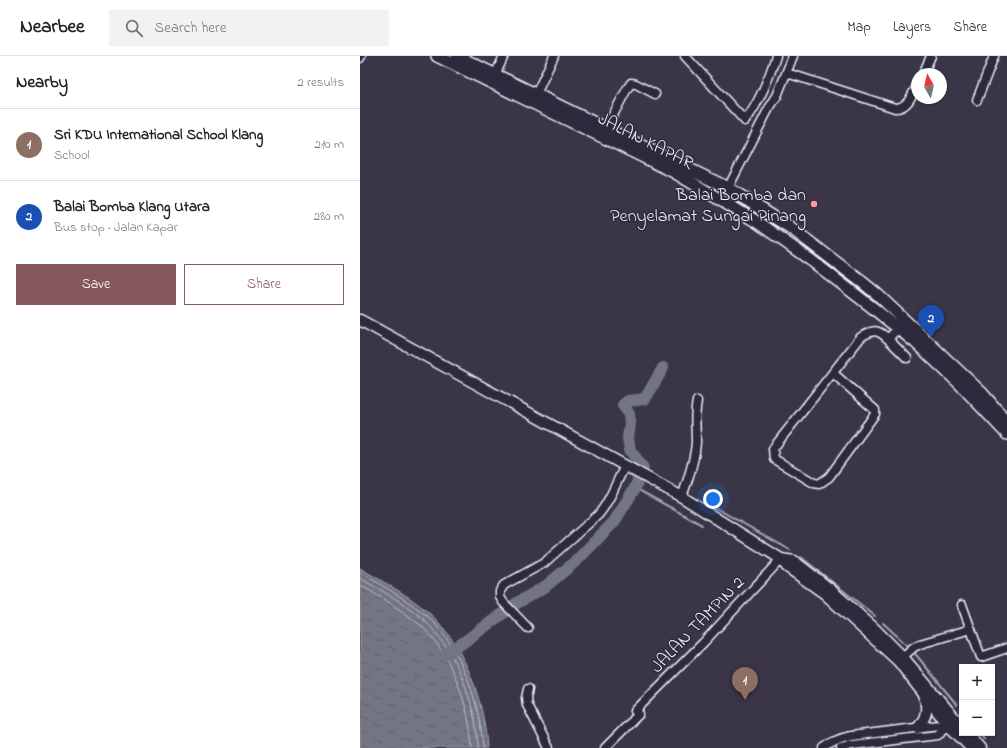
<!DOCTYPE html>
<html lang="en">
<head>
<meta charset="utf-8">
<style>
  :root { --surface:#fff; --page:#f2f2f2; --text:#222; --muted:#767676; --line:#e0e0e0; --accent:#85585c }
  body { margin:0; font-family:"Indie Flower",sans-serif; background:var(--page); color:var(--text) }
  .controls { position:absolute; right:12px; bottom:12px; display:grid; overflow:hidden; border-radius:0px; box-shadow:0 1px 3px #0004 }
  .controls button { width:36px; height:36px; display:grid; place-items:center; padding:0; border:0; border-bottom:1px solid var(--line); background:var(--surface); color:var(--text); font:20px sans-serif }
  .compass { position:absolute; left:551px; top:12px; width:36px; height:36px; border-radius:50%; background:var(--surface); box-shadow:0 1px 3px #0004; rotate:352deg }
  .you { position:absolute; left:353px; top:443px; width:14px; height:14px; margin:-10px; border:3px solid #fff; border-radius:50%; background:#1a73e8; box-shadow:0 0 0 6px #1a73e833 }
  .badge { display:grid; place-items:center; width:26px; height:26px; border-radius:50%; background:var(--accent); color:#fff; font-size:13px; font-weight:700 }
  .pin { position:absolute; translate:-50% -33px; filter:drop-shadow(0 1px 2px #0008) }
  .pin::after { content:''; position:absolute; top:21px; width:14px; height:12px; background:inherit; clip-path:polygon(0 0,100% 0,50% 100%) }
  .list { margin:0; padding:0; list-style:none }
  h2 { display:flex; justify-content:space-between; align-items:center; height:52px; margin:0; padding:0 16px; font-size:17px }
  h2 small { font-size:13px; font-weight:400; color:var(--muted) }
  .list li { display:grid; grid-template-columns:26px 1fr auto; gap:12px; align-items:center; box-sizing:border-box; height:72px; padding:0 16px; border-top:1px solid var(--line) }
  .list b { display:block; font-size:15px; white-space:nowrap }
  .list p { margin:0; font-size:13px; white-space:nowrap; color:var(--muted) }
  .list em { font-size:13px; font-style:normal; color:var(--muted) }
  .actions { display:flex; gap:8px; padding:12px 16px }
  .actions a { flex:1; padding:9px 0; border:1px solid var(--accent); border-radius:0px; text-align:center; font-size:14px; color:var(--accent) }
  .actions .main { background:var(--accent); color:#fff }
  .icon { flex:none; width:22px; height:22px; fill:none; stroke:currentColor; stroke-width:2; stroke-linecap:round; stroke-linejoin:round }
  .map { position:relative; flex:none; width:647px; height:692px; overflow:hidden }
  header { display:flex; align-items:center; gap:24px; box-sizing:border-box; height:56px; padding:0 20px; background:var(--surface); border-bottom:1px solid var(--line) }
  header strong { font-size:19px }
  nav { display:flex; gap:22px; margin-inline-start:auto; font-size:14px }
  .search { width:280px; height:36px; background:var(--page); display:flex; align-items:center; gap:10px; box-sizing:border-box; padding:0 14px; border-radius:0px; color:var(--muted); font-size:15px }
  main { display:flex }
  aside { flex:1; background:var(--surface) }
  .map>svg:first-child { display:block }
  .water { fill:url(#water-ripples); stroke:#a2a6b1 }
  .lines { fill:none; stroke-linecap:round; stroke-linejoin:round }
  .shore { stroke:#b9bfc9; stroke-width:1 }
  .stream { stroke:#a2a6b1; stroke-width:2 }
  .river { stroke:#737482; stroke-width:12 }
  .minor-casing { stroke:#e8f1f8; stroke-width:11 }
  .major-casing { stroke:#e8f1f8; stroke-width:13 }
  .highway-casing { stroke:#e8f1f8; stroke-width:14 }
  .minor { stroke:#2f2a3d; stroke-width:8 }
  .major { stroke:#2f2a3d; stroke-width:10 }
  .highway { stroke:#2f2a3d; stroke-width:11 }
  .poi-dot { fill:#ff9aa2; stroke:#2f2a3d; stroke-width:1.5 }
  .labels { text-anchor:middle; stroke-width:3; stroke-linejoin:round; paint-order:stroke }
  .street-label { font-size:18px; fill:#e8f1f8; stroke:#2f2a3d }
  .poi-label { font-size:18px; fill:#e8f1f8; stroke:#2f2a3d; text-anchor:end }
</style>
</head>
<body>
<header>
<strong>Nearbee</strong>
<div class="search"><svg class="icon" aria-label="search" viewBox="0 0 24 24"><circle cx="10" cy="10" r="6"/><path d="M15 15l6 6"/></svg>Search here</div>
<nav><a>Map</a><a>Layers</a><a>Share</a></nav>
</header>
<main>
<aside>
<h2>Nearby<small>2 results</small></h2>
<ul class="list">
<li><span class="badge" style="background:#8d6e63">1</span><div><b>Sri KDU International School Klang</b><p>School</p></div><em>210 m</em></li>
<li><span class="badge" style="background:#1a4fb4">2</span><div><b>Balai Bomba Klang Utara</b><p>Bus stop · Jalan Kapar</p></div><em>280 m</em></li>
</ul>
<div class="actions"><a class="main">Save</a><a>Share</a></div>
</aside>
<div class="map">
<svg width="647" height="692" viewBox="0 0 647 692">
  <defs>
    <pattern id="water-ripples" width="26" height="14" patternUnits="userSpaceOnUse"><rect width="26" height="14" fill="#737482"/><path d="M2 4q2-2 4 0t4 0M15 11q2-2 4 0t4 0" fill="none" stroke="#5f6069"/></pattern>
  </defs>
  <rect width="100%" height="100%" fill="#3a3648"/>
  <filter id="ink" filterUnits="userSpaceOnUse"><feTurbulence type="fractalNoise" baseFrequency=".025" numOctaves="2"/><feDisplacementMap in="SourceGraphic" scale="8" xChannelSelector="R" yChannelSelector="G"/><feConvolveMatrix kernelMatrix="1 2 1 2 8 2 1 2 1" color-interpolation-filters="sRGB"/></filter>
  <g filter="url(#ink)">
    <path class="water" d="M0,512C23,526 49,539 69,557C104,587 125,647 127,692H0Z"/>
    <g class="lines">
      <path class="shore" d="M0,516C22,530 47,543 67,560C101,590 120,647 123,692
        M0,522C21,535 46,547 64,564C97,596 116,647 118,692
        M0,529C20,541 41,553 59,568C91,595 110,651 112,692"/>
      <path class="stream" d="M275,432L342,469
        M354,451L430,494
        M441,501L515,560
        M523,567L550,592
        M553,595L597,649
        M601,654L602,656
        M619,677L624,682"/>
      <path class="river" d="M84,599L104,586L157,547L186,530L216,505L254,466L275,432L283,412L270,394L268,382L270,368L269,358L263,349L268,345L285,343L303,312"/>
      <defs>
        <path id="minor" d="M325,0L385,65
          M0,2L1,0
          M427,17L535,52C548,52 551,40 557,30
          M563,18L571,0
          M135,19L144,0
          M176,38L194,0
          M617,44L634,0
          M385,65C398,49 410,20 416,0
          M246,72L267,33L271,27L276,28L295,38
          M368,132L408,54L417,40L433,0
          M538,272L528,283L547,302
          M473,317L515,354V358L469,421L459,428L454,427L414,403L413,393L415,390L501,281C513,273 518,273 528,283
          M322,441C328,423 335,404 336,386C336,370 334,360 337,345
          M602,549L621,601L647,592
          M168,572L143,546L140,541V535L144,529L184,507L238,459C250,446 256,426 265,410
          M539,604L554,591L560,588L611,573
          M168,633L166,642L167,649L189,692
          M275,655L343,587L421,503
          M245,692L279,658
          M464,692C473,685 481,682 491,680L587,668L578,679L492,689L481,692"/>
        <path id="major" d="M0,264L322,441L421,503L434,505L470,533L513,571L543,601L602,671
          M421,503L427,511L465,538L538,605L587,668L611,692
          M558,672C567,660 568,654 564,639
          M607,677L620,692"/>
        <path id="highway" d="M77,0L314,116L397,166L452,205L513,252L555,286L600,328L647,378
          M97,0L368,132L431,172L502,226L518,239L622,337L647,366"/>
      </defs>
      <use href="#minor" class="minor-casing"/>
      <use href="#major" class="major-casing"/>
      <use href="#highway" class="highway-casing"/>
      <use href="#minor" class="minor"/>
      <use href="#major" class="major"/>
      <use href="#highway" class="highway"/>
    </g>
  </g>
  <circle class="poi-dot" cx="454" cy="148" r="4"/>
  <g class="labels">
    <g class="street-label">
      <text transform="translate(286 84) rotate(27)" y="6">JALAN KAPAR</text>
      <text transform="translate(337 568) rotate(-46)" y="6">JALAN TAMPIN 2</text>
    </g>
    <g class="poi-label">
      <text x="446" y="144">Balai Bomba dan<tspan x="446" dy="21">Penyelamat Sungai Pinang</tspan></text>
    </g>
  </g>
</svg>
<div class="controls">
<button>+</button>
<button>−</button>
</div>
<svg class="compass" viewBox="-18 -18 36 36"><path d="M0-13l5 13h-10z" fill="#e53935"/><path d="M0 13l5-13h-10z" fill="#767676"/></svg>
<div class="you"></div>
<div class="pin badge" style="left:385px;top:644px;background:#8d6e63">1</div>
<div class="pin badge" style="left:571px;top:282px;background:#1a4fb4">2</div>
</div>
</main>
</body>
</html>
